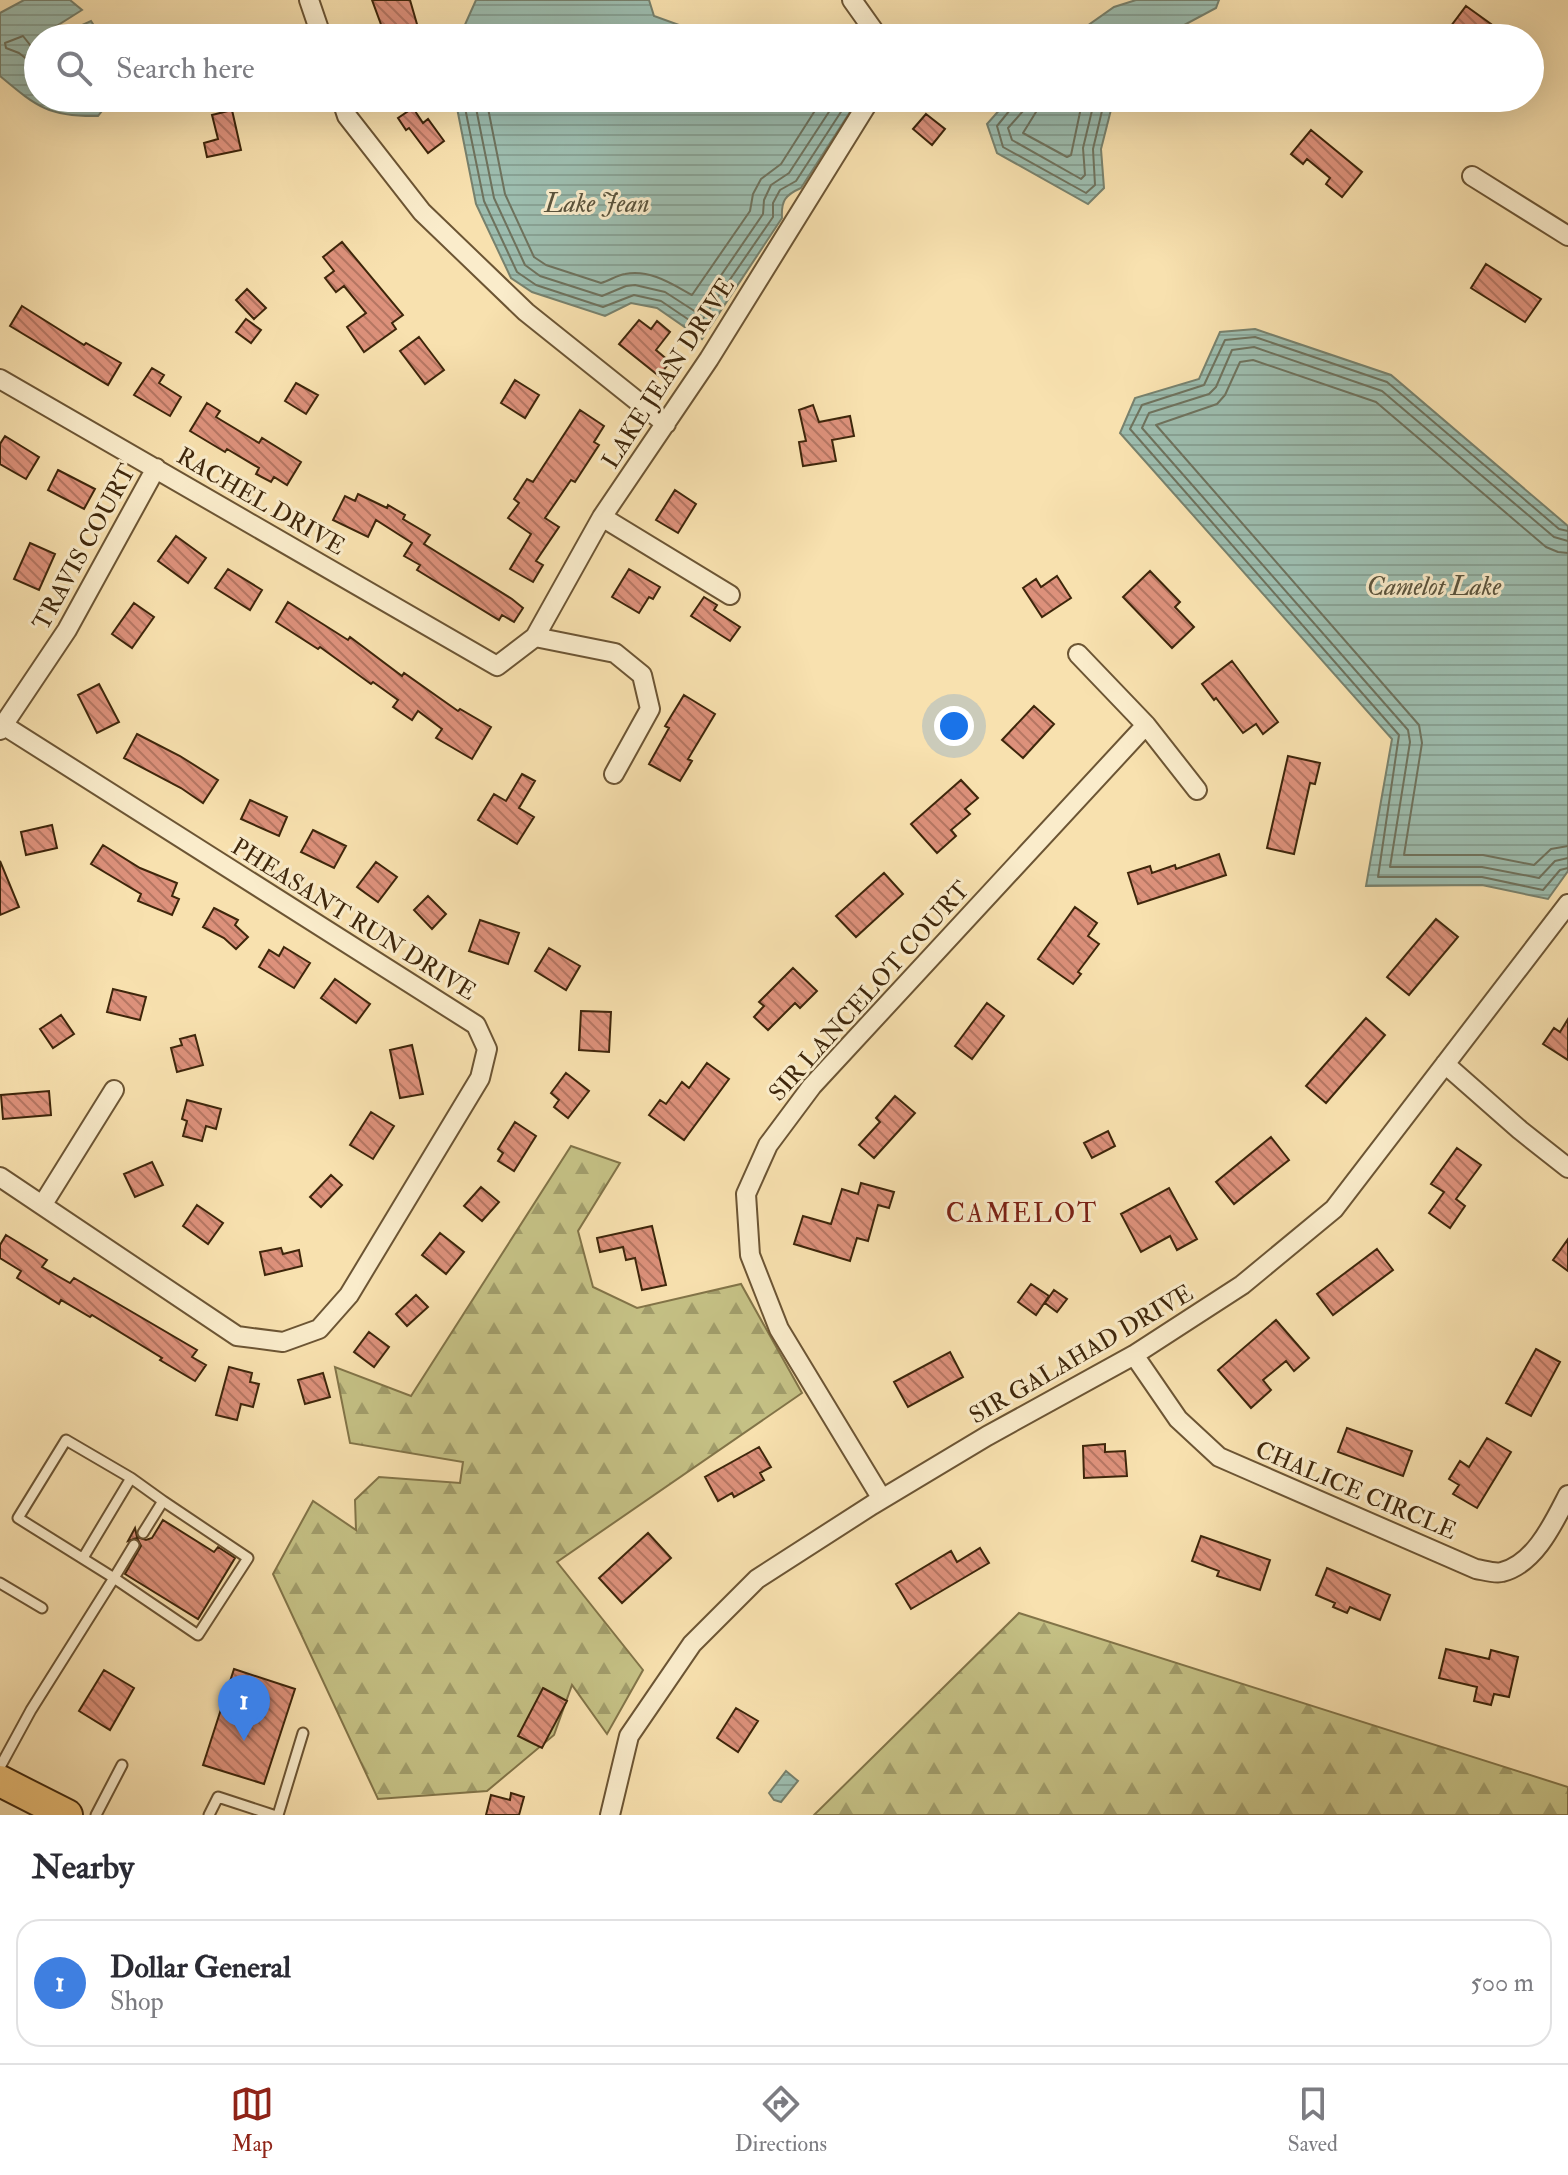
<!DOCTYPE html>
<html lang="en">
<head>
<meta charset="utf-8">
<style>
  :root { --surface:#fff; --page:#f2f2f3; --text:#2b2b33; --muted:#7c7c81; --line:#e1e1e2; --accent:#8f2418 }
  body { margin:0; font-family:"IM FELL Double Pica",serif; background:var(--page); color:var(--text) }
  .you { position:absolute; left:954px; top:726px; width:28px; height:28px; margin:-20px; border:6px solid #fff; border-radius:50%; background:#1a73e8; box-shadow:0 0 0 12px #1a73e833 }
  .badge { display:grid; place-items:center; width:52px; height:52px; border-radius:50%; background:var(--accent); color:#fff; font-size:26px; font-weight:700 }
  .pin { position:absolute; translate:-50% -66px; filter:drop-shadow(0 2px 4px #0008) }
  .pin::after { content:''; position:absolute; top:42px; width:28px; height:24px; background:inherit; clip-path:polygon(0 0,100% 0,50% 100%) }
  .list { margin:0; padding:0; list-style:none }
  h2 { display:flex; justify-content:space-between; align-items:center; height:104px; margin:0; padding:0 32px; font-size:34px }
  h2 small { font-size:26px; font-weight:400; color:var(--muted) }
  .list li { display:grid; grid-template-columns:52px 1fr auto; gap:24px; align-items:center; box-sizing:border-box; height:128px; margin:0 16px 16px; padding:0 16px; border:2px solid var(--line); border-radius:24px }
  .list b { display:block; font-size:30px; white-space:nowrap }
  .list p { margin:0; font-size:26px; white-space:nowrap; color:var(--muted) }
  .list em { font-size:26px; font-style:normal; color:var(--muted) }
  .icon { flex:none; width:44px; height:44px; fill:none; stroke:currentColor; stroke-width:2; stroke-linecap:round; stroke-linejoin:round }
  .map { position:relative; flex:none; width:1568px; height:1815px; overflow:hidden }
  .search { position:absolute; background:var(--surface); box-shadow:0 8px 32px #0002; left:24px; right:24px; top:24px; height:88px; display:flex; align-items:center; gap:20px; box-sizing:border-box; padding:0 28px; border-radius:44px; color:var(--muted); font-size:30px }
  .sheet { height:248px; background:var(--surface) }
  nav { display:flex; justify-content:space-around; align-items:center; box-sizing:border-box; height:112px; border-top:2px solid var(--line); background:var(--surface); font-size:22px; color:var(--muted) }
  nav a { display:grid; justify-items:center; gap:4px }
  nav .on { color:var(--accent) }
  .map>svg:first-child { display:block }
  .forest { fill:url(#forest-firs); stroke:#827448; stroke-width:2 }
  .water { fill:url(#water-rules); stroke:#77816d; stroke-width:2 }
  .lines { fill:none; stroke-linecap:round; stroke-linejoin:round }
  .shore { stroke:#6e725d; stroke-width:2 }
  .building { fill:url(#building-back-hatch); stroke:#3e260b; stroke-width:2 }
  .service-casing { stroke:#6c5534; stroke-width:13 }
  .minor-casing { stroke:#6c5534; stroke-width:22 }
  .primary-casing { stroke:#3e260b; stroke-width:34 }
  .service { stroke:#faeccb; stroke-width:9 }
  .minor { stroke:#faeccb; stroke-width:18 }
  .primary { stroke:#ecc078; stroke-width:30 }
  .labels { text-anchor:middle; stroke-width:6; stroke-linejoin:round; paint-order:stroke }
  .street-label { font-size:24px; fill:#3e260b; stroke:#faeccb }
  .water-label { font-size:26px; font-style:italic; fill:#5a533c; stroke:#faeccb }
  .neighbourhood-label { font-size:26px; letter-spacing:2px; fill:#7a1f14; stroke:#faeccb }
</style>
</head>
<body>
<div class="map">
<svg width="1568" height="1815" viewBox="0 0 1568 1815">
  <defs>
    <pattern id="forest-firs" width="22" height="20" patternUnits="userSpaceOnUse" patternTransform="scale(2)"><rect width="22" height="20" fill="#c5c185"/><path d="M5 1l3.5 6h-7zM16 11l3.5 6h-7z" fill="#a19d6b"/></pattern>
    <pattern id="water-rules" width="6" height="5" patternUnits="userSpaceOnUse" patternTransform="scale(2)"><rect width="6" height="5" fill="#9dbdaf"/><path d="M0 2.5h6" fill="none" stroke="#88a295"/></pattern>
    <pattern id="building-back-hatch" width="6" height="6" patternUnits="userSpaceOnUse" patternTransform="scale(2)"><rect width="6" height="6" fill="#dd917b"/><path d="M-1 5l2 2M0 0l6 6M5-1l2 2" fill="none" stroke="#b57663"/></pattern>
  </defs>
  <rect width="100%" height="100%" fill="#f8e1af"/>
  <filter id="stains"><feTurbulence type="fractalNoise" baseFrequency=".0025" numOctaves="4"/><feColorMatrix values="0 0 0 0 .2 0 0 0 0 .09 0 0 0 0 .02 0 0 0 .5 -.17"/></filter>
  <radialGradient id="worn" r=".72"><stop offset=".6" stop-color="#630" stop-opacity="0"/><stop offset="1" stop-color="#630" stop-opacity=".3"/></radialGradient>
  <path class="forest" d="M571,1146L620,1163L578,1231L593,1287L637,1308L741,1284L802,1393L557,1562L643,1670L607,1734L572,1685L554,1735L487,1791L378,1799L273,1574L313,1501L356,1530L355,1500L379,1477L460,1483L463,1462L350,1443L335,1367L411,1396Z
    M1019,1613L1568,1787V1815H814Z"/>
  <path class="water" d="M24,0H70L82,10L52,29L62,34L91,21L102,38H38V98H112L98,116C48,117 36,106 0,76V13Z
    M476,0H649L654,16L715,38H459Z
    M1136,0H1219L1216,8L1160,38H1070L1114,7Z
    M765,25L842,29L853,38H720Z
    M455,98H859L801,188C785,195 781,201 782,218L702,339L657,308L631,303L605,316L532,292L511,278L476,204Z
    M1010,98H1114L1101,149L1104,188L1088,204L997,153L987,124Z
    M1255,329L1391,375L1568,526V871L1548,899L1482,885L1366,886L1392,739L1120,433L1135,398L1199,379L1220,332Z
    M786,1771L798,1781L781,1802L774,1800L769,1793Z"/>
  <g class="lines">
    <path class="shore" d="M749,38L767,33L840,38
      M38,55L23,36L5,43L6,48L19,53L38,68
      M463,98L484,201L517,272L536,285L603,307L634,295L661,301L698,326L773,217V203L780,190L796,181L850,98
      M474,98L494,198L525,265L540,276L602,296L626,286L635,285L665,292L696,312L763,214L764,200L771,185L789,173L838,98
      M486,98L505,194L534,257L546,265L601,283C609,281 617,275 625,274C650,269 672,284 692,295L750,211L753,194L761,179L781,164L823,98
      M1016,98L1014,105L997,126L1003,147L1086,193L1095,185L1093,149L1105,98
      M1026,98L1023,111L1008,128L1012,140L1081,179L1085,175L1083,148L1095,98
      M1038,98L1036,112L1023,133L1067,157L1071,155L1083,98
      M1568,531L1559,529L1387,382L1255,337L1225,340L1204,385L1142,405L1130,429L1399,735L1378,877H1482L1543,890L1560,870L1568,868
      M1568,541L1554,537L1382,391L1254,347L1232,350L1216,387L1209,394L1149,413L1142,428L1408,730L1410,742L1390,867H1482L1539,878L1555,861L1568,858
      M1568,553L1558,552L1546,547L1376,402L1253,360L1240,362L1225,395L1217,404L1156,425L1419,725L1422,743L1404,855H1483L1534,865L1551,849L1568,846"/>
  </g>
  <path class="building" d="M372,0H410L421,38H386Z
    M1466,6L1491,24L1481,38H1442Z
    M413,108L423,123L428,119L444,141L428,153L409,128L406,130L398,118Z
    M232,110L241,150L207,157L204,143L218,139L212,115Z
    M926,114L945,129L932,145L913,129Z
    M1311,130L1362,172L1342,197L1326,184L1330,178L1307,159L1303,164L1291,154Z
    M342,242L403,315L392,323L396,329L364,352L347,327L366,313L344,286L336,292L325,278L334,271L323,257Z
    M1486,264L1541,299L1525,322L1471,288Z
    M247,289L266,308L254,319L236,300Z
    M22,306L84,345L86,343L121,363L108,385L10,326Z
    M246,319L261,330L251,343L236,332Z
    M639,320L651,329L657,321L670,332L656,350L670,362L659,376L619,344Z
    M419,337L444,370L425,384L400,351Z
    M152,368L164,375L159,383L181,397L170,416L134,395Z
    M515,380L539,395L525,418L501,403Z
    M296,383L318,395L306,414L285,401Z
    M207,403L220,411L216,417L259,443L262,438L301,462L287,485L274,477L271,482L256,474L259,468L227,449L225,452L190,431Z
    M813,405L819,422L850,416L854,436L832,440L836,461L803,466L799,442L806,441L799,410Z
    M580,410L604,426L594,442L599,445L575,482L571,480L545,518L559,527L536,561L543,565L533,582L510,569L531,534L508,518L519,503L514,499L527,479L533,482Z
    M5,436L39,457L26,479L0,464V444Z
    M58,470L95,489L84,509L48,490Z
    M675,490L696,504L678,533L656,520Z
    M358,494L387,508L388,505L405,515L403,519L430,535L424,544L512,599L523,608L514,622L502,615L499,620L417,570L420,565L404,556L412,543L376,520L368,537L333,520L345,496L355,501Z
    M176,536L206,558L188,583L158,561Z
    M30,543L55,554L39,590L14,579Z
    M228,569L262,590L250,610L215,588Z
    M629,569L660,587L653,599L649,597L639,613L612,597Z
    M1150,571L1180,602L1175,607L1194,627L1172,648L1123,597Z
    M1057,576L1071,598L1042,617L1023,588L1036,579L1041,587Z
    M704,597L717,605L714,610L740,627L730,641L691,616Z
    M288,602L348,640L350,637L402,676L404,673L458,711L460,709L491,727L472,759L436,738L442,729L418,711L412,720L393,707L398,700L373,682L371,684L320,647L318,649L276,622Z
    M134,603L154,617L132,648L112,634Z
    M1232,661L1278,722L1263,734L1256,724L1243,733L1216,698L1214,700L1202,684Z
    M99,684L119,722L97,733L78,695Z
    M684,695L715,714L688,759L692,761L680,781L649,764L669,728L665,726Z
    M1034,706L1054,724L1023,758L1002,740Z
    M137,734L180,756L218,780L203,803L181,788L124,758Z
    M1288,756L1320,763L1315,784L1310,783L1294,854L1267,848Z
    M522,774L535,781L519,808L534,817L517,844L478,820L494,794L506,801Z
    M961,780L978,798L965,809L970,814L951,830L956,836L937,853L911,824Z
    M250,800L287,817L279,836L241,819Z
    M52,825L57,848L26,855L21,832Z
    M313,830L346,846L334,868L301,852Z
    M103,845L140,868L177,883L172,896L179,899L172,915L138,901L141,894L91,864Z
    M1219,854L1226,875L1138,904L1128,873L1150,866L1152,873L1175,865L1176,869Z
    M0,861L19,907L0,915Z
    M376,862L397,877L378,902L357,887Z
    M884,873L903,894L856,937L836,916Z
    M428,896L446,914L432,929L414,910Z
    M1075,907L1097,923L1088,936L1099,944L1078,972L1081,974L1073,984L1038,959Z
    M214,908L238,920L235,925L248,937L236,949L224,938L203,927Z
    M1436,919L1458,937L1409,995L1387,977Z
    M480,920L519,933L508,964L469,951Z
    M284,947L310,963L294,988L259,967L269,950L279,956Z
    M549,948L580,966L566,990L535,971Z
    M793,968L817,991L800,1008L795,1003L768,1030L754,1017L764,1006L759,1002Z
    M335,979L370,1004L356,1023L321,998Z
    M113,989L146,997L140,1020L107,1012Z
    M987,1003L1004,1016L972,1059L955,1046Z
    M581,1011L611,1012L609,1052L579,1050Z
    M61,1015L74,1034L53,1048L40,1029Z
    M1366,1018L1385,1035L1326,1103L1306,1086Z
    M1568,1019V1060L1543,1044L1554,1028L1560,1032Z
    M195,1035L203,1065L177,1072L171,1048L182,1045L180,1039Z
    M412,1045L423,1094L400,1098L390,1050Z
    M707,1063L729,1079L684,1140L649,1115L660,1100L666,1104L682,1082L689,1088Z
    M566,1073L589,1091L568,1118L554,1107L559,1100L551,1093Z
    M49,1091L51,1115L3,1119L1,1095Z
    M895,1096L915,1113L874,1158L859,1145L880,1122L876,1118Z
    M187,1100L221,1109L216,1129L206,1126L202,1141L183,1136L187,1121L182,1119Z
    M371,1112L394,1126L373,1159L350,1145Z
    M515,1122L536,1136L514,1171L498,1161L503,1153L498,1149Z
    M1108,1131L1115,1146L1092,1158L1084,1143Z
    M1271,1137L1289,1160L1234,1204L1216,1182Z
    M1457,1148L1481,1165L1456,1199L1465,1206L1450,1228L1429,1213L1444,1192L1431,1184Z
    M152,1162L163,1185L135,1197L124,1174Z
    M331,1175L342,1185L321,1207L310,1197Z
    M861,1183L894,1192L889,1208L878,1205L868,1241L857,1238L850,1261L794,1244L803,1216L831,1224L842,1189L858,1194Z
    M481,1187L499,1202L482,1221L464,1206Z
    M1169,1188L1197,1239L1177,1250L1170,1236L1141,1252L1121,1214Z
    M197,1205L223,1223L208,1244L183,1226Z
    M652,1226L666,1285L642,1290L635,1258L626,1260L623,1247L600,1252L597,1238Z
    M440,1233L464,1252L446,1274L422,1255Z
    M6,1235L47,1260L42,1267L70,1283L74,1278L197,1350L192,1357L206,1365L195,1381L160,1360L162,1358L92,1315L90,1317L61,1300L59,1304L17,1278L21,1271L0,1258V1245Z
    M1568,1239V1271L1553,1260Z
    M281,1248L283,1254L299,1250L302,1266L265,1275L260,1252Z
    M1377,1249L1393,1270L1333,1315L1317,1294Z
    M1031,1284L1049,1296L1036,1315L1018,1302Z
    M1054,1290L1067,1299L1057,1312L1045,1303Z
    M416,1295L428,1307L407,1326L396,1314Z
    M1276,1320L1309,1358L1294,1371L1286,1361L1263,1380L1271,1390L1251,1408L1218,1370Z
    M369,1332L389,1347L374,1367L354,1352Z
    M1536,1349L1560,1362L1531,1416L1506,1403Z
    M950,1352L963,1377L908,1407L894,1382Z
    M229,1367L252,1373L250,1382L259,1384L253,1407L241,1404L237,1420L216,1415Z
    M323,1373L330,1397L305,1404L298,1380Z
    M1347,1428L1412,1451L1403,1476L1338,1452Z
    M1487,1438L1511,1452L1477,1508L1453,1494L1459,1485L1449,1479L1460,1461L1469,1467Z
    M1105,1444V1452L1125,1451L1127,1476L1084,1478L1083,1446Z
    M759,1447L771,1467L760,1473L764,1480L734,1497L732,1493L718,1501L705,1477Z
    M163,1520L214,1552L218,1547L235,1558L198,1619L125,1574L141,1546L137,1538L128,1541L135,1528L137,1537L146,1540L152,1538Z
    M648,1533L671,1558L622,1603L599,1578Z
    M1201,1536L1270,1560L1260,1590L1217,1576L1219,1571L1192,1561Z
    M980,1548L989,1563L911,1609L896,1584L951,1551L957,1562Z
    M1327,1568L1390,1595L1380,1620L1350,1607L1347,1613L1333,1607L1335,1603L1316,1595Z
    M1446,1649L1489,1659L1491,1650L1518,1657L1509,1697L1494,1694L1491,1705L1474,1701L1477,1687L1439,1678Z
    M234,1669L295,1689L264,1784L203,1765Z
    M104,1670L134,1688L110,1730L79,1711Z
    M543,1688L567,1701L542,1748L518,1736Z
    M736,1708L758,1721L738,1752L717,1738Z
    M511,1793L524,1797L519,1815H486L491,1795L510,1800Z"/>
  <g class="lines">
    <defs>
      <path id="service" d="M131,1478L163,1501L143,1533
        M134,1545L114,1578L198,1635L248,1558L163,1501
        M0,1583L42,1608
        M0,1767L31,1710L114,1578L18,1518L66,1440L131,1478L83,1558
        M96,1815L122,1765
        M209,1815L218,1797L273,1815
        M278,1815L303,1733"/>
      <path id="minor" d="M309,0L322,38
        M852,0L879,38
        M341,98L347,116L422,212L526,312L666,424
        M1472,176L1568,236
        M0,379L497,666L535,637L602,517L709,359L871,98
        M602,517L730,595
        M535,637L615,653L642,675L650,709L614,774
        M1078,654L1146,725L1197,790
        M0,723L476,1025L487,1049L480,1078L349,1295L319,1329L283,1342L237,1336L0,1177
        M0,730L67,630L156,468
        M1445,1064L1520,1130L1568,1168
        M43,1204L114,1090
        M1134,1355L1178,1419L1219,1457L1476,1569C1483,1570 1495,1574 1502,1572C1535,1564 1554,1522 1568,1495
        M882,1499L779,1329L750,1255L746,1194L768,1145L812,1086L1146,725
        M610,1815L629,1736L692,1644L757,1579L872,1505L987,1436L1134,1355L1242,1285L1334,1209L1568,904"/>
      <path id="primary" d="M0,1781L67,1815"/>
    </defs>
    <use href="#service" class="service-casing"/>
    <use href="#minor" class="minor-casing"/>
    <use href="#primary" class="primary-casing"/>
    <use href="#service" class="service"/>
    <use href="#minor" class="minor"/>
    <use href="#primary" class="primary"/>
  </g>
  <g class="labels">
    <g class="street-label">
      <text transform="translate(668 373) rotate(-57)" y="8">LAKE JEAN DRIVE</text>
      <text transform="translate(261 501) rotate(30)" y="8">RACHEL DRIVE</text>
      <text transform="translate(84 547) rotate(-61)" y="8">TRAVIS COURT</text>
      <text transform="translate(354 919) rotate(32)" y="8">PHEASANT RUN DRIVE</text>
      <text transform="translate(869 991) rotate(-48)" y="8">SIR LANCELOT COURT</text>
      <text transform="translate(1081 1354) rotate(-30)" y="8">SIR GALAHAD DRIVE</text>
      <text transform="translate(1356 1490) rotate(23)" y="8">CHALICE CIRCLE</text>
    </g>
    <g class="water-label">
      <text x="597" y="212">Lake Jean</text>
      <text x="1434" y="595">Camelot Lake</text>
    </g>
    <g class="neighbourhood-label">
      <text x="1022" y="1222">CAMELOT</text>
    </g>
  </g>
  <rect width="100%" height="100%" filter="url(#stains)"/>
  <rect width="100%" height="100%" fill="url(#worn)"/>
</svg>
<div class="you"></div>
<div class="pin badge" style="left:244px;top:1741px;background:#3f7fe0">1</div>
<div class="search"><svg class="icon" aria-label="search" viewBox="0 0 24 24"><circle cx="10" cy="10" r="6"/><path d="M15 15l6 6"/></svg>Search here</div>
</div>
<section class="sheet">
<h2>Nearby<small></small></h2>
<ul class="list">
<li><span class="badge" style="background:#3f7fe0">1</span><div><b>Dollar General</b><p>Shop</p></div><em>500 m</em></li>
</ul>
</section>
<nav>
<a class="on"><svg class="icon" aria-label="map" viewBox="0 0 24 24"><path d="M3 6l6-2 6 2 6-2v14l-6 2-6-2-6 2zM9 4v14M15 6v14"/></svg>Map</a>
<a><svg class="icon" aria-label="directions" viewBox="0 0 24 24"><path d="M12 3l9 9-9 9-9-9zM9 14v-3h6M13 9l2 2-2 2"/></svg>Directions</a>
<a><svg class="icon" aria-label="saved" viewBox="0 0 24 24"><path d="M7 4h10v16l-5-4-5 4z"/></svg>Saved</a>
</nav>
</body>
</html>
